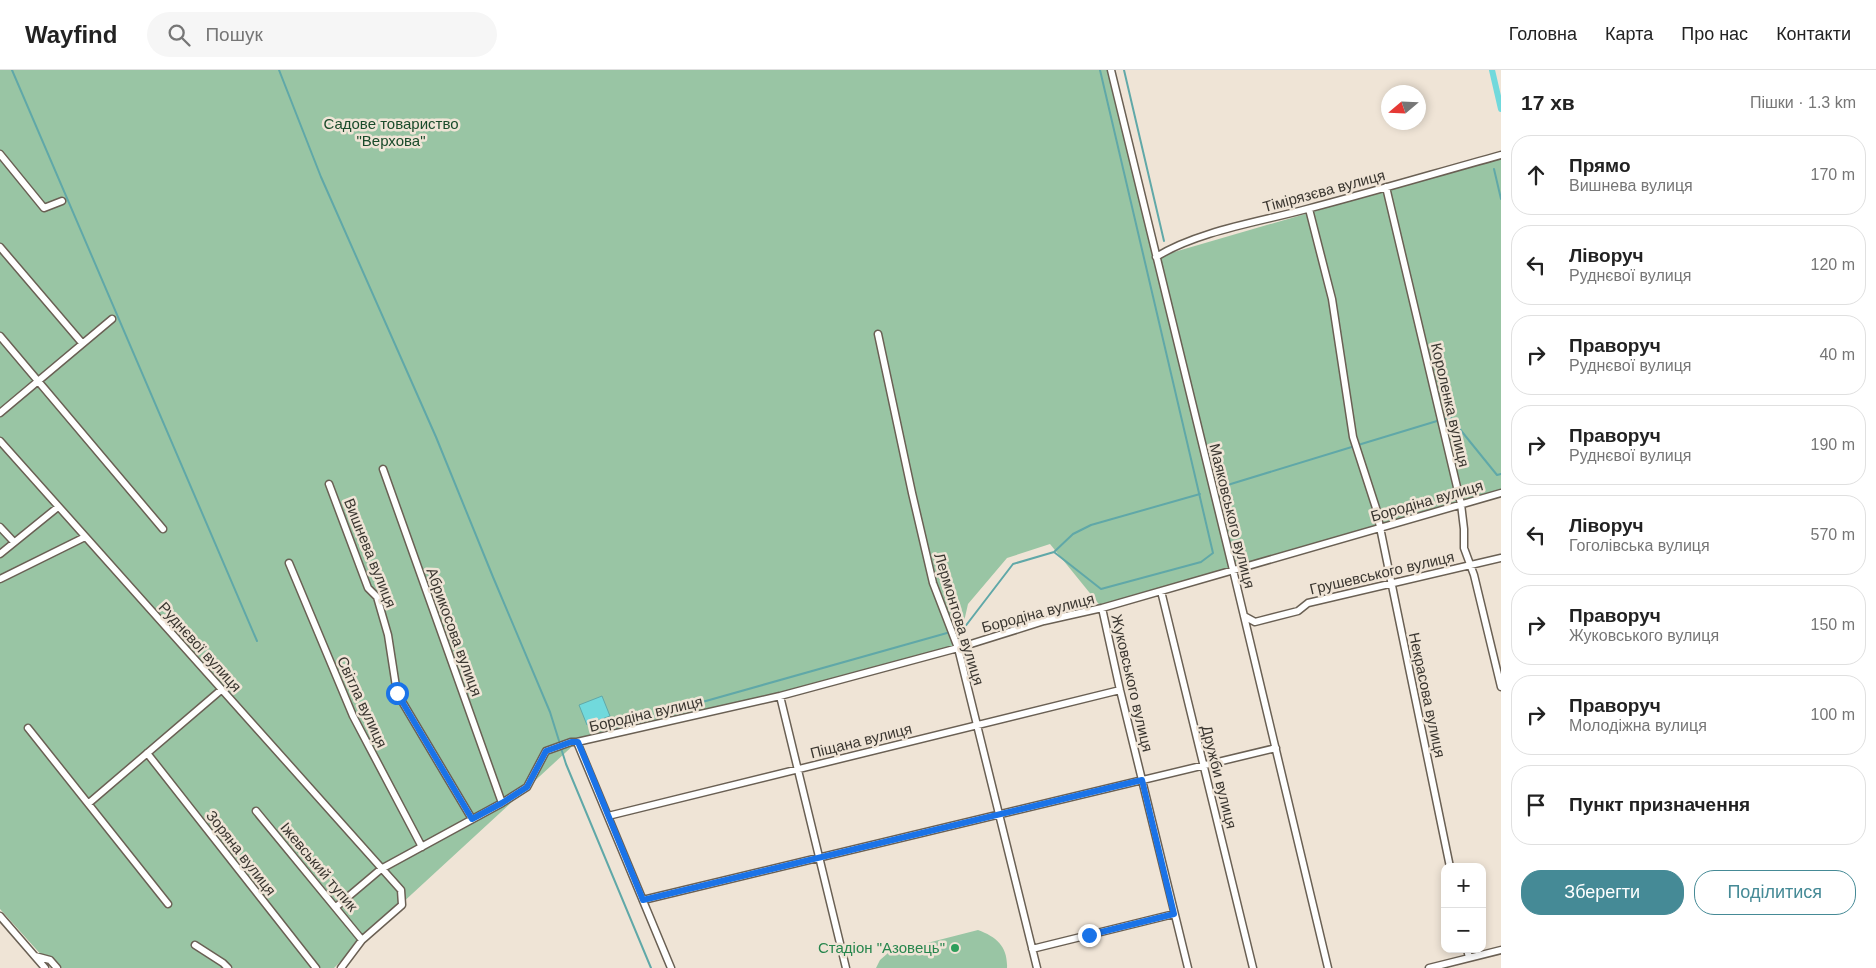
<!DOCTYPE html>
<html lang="uk">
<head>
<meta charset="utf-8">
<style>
  :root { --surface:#fff; --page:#f6f6f6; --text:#222; --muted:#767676; --line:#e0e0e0; --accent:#458a96 }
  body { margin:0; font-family:Arial,sans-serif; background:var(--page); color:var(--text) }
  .controls { position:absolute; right:15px; bottom:15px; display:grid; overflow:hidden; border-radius:10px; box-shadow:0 2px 8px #0003 }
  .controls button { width:45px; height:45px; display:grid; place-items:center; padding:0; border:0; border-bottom:1px solid var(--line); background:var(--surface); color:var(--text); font:25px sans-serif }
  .compass { position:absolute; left:1381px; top:15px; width:45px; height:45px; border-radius:50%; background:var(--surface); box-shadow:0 2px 8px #0003; rotate:251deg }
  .stop { position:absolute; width:15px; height:15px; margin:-11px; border:4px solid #1a73e8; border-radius:50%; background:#fff }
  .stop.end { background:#1a73e8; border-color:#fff; box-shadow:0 1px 5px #0008 }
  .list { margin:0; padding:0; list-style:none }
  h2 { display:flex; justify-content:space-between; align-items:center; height:65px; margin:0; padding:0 20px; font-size:21px }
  h2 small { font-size:16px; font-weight:400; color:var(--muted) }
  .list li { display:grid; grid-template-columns:32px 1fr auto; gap:15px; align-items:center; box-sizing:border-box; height:80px; margin:0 10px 10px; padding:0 10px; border:1px solid var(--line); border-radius:20px }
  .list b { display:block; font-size:19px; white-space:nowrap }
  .list p { margin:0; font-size:16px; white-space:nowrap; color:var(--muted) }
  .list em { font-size:16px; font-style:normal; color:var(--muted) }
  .actions { display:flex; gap:10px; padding:15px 20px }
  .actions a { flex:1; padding:11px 0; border:1px solid var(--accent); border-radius:20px; text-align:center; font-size:18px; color:var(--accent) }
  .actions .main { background:var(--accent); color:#fff }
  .icon { flex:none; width:28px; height:28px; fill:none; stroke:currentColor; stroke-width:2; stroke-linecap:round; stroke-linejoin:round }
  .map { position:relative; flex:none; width:1501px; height:898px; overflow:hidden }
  header { display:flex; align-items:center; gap:30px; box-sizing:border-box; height:70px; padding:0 25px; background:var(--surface); border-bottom:1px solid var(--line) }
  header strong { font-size:24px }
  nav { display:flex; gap:28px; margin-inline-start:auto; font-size:18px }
  .search { width:350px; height:45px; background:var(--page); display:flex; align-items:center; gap:12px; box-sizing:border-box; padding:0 18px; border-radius:28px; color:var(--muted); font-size:19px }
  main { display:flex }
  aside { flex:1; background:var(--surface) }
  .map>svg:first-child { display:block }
  .green { fill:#99c5a4 }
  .water { fill:#71d9dc; stroke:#60a8a8 }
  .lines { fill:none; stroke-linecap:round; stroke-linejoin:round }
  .stream { stroke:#60a8a8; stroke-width:2 }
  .canal { stroke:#71d9dc; stroke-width:6 }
  .minor-casing { stroke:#6a6054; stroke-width:9 }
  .minor { stroke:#fff; stroke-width:6 }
  .route { stroke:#1a73e8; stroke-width:6 }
  .leisure-dot { fill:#2e9e5b; stroke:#efe4d6; stroke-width:2 }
  .labels { text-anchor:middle; stroke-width:5; stroke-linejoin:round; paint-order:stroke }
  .park-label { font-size:15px; fill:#1a4b2b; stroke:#efe4d6 }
  .street-label { font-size:15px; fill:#3a3630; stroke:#efe4d6 }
  .leisure-label { font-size:15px; fill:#27864d; stroke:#efe4d6; text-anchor:end }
</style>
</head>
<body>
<header>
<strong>Wayfind</strong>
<div class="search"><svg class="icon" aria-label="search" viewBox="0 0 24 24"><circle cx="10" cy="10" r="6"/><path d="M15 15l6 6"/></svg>Пошук</div>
<nav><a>Головна</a><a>Карта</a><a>Про нас</a><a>Контакти</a></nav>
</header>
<main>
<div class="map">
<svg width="1501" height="898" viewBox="0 0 1501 898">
  <rect width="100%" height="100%" fill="#efe4d6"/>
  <path class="green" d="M0,0H1110L1232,500L1102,538L1050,474L1007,488L968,534L958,578L780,626L578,671L362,870L334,898H53L0,839Z
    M1501,87V423L1234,499L1157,187Z
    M978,860C997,867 1008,877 1007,898H876L880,890L888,883Z"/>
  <path class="water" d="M602,626L610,646L587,655L579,635Z"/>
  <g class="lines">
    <path class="stream" d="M12,0L257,571
      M279,0L321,107L436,367L493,507L550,642L560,674
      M1124,0L1164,171
      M1494,99L1501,129
      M1444,349L1450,347L1497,405L1501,404
      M1358,375L1437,351
      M1221,417L1355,376
      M1054,482L1073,464L1091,455L1200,424
      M964,558L1013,494L1054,482L1101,519L1201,492L1213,483L1100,0
      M599,650L605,663
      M611,661L681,638L947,563
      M561,678L566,694L651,898"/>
    <path class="canal" d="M1492,0L1501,39"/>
    <defs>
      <path id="minor" d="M1111,0L1233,500L1328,898
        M0,84L44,138L62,131
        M1386,117L1461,434L1464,459V478L1474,505L1501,617
        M1309,139L1332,229L1353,367L1376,438L1450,797
        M0,177L82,273
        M1156,187C1198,161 1259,152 1307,139C1372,122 1436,103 1501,85
        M878,264L912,423L933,513L958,578L1037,898
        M0,266L163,459
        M0,343L112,249
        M0,371L401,820L402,835L362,870L341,898
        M383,399L502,733
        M329,414L368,518L377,527L388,565L397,623L472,749
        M0,457L14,472
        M0,484L58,437
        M289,493L353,646L422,777
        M0,509L85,467
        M1161,521L1253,898
        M1102,538L1120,620L1188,898
        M1244,546L1255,552L1298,541L1308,533L1501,488
        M780,626L846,898
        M28,658L168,834
        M577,672L780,626L958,578L1044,551L1102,538L1501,423
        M147,683L316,898
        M89,733L221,620
        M256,741L362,870
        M608,746L1120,620
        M643,830L1276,678
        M336,837L381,799L502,733L527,717L546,681L571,672H577L671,898
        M0,846L45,898
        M195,875L223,893L228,898
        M1032,879L1174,844
        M1467,879L1469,888
        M35,886L50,890L57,898
        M1429,898L1501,880"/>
    </defs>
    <use href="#minor" class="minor-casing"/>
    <use href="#minor" class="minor"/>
  </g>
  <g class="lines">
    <path class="route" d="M397,623L472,749L502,733L527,717L546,681L571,672H578L643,830L1142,710L1174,844L1089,865"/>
  </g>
  <circle class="leisure-dot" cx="955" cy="878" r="5"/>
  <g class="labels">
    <g class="park-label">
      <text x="391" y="59">Садове товариство<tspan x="391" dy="17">"Верхова"</tspan></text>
    </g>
    <g class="street-label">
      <text transform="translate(1324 121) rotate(-15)" y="5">Тімірязєва вулиця</text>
      <text transform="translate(1450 335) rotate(77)" y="5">Короленка вулиця</text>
      <text transform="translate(1427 431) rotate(-16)" y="5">Бородіна вулиця</text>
      <text transform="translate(1232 446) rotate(76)" y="5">Маяковського вулиця</text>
      <text transform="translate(370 483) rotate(68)" y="5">Вишнева вулиця</text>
      <text transform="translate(1382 503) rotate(-13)" y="5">Грушевського вулиця</text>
      <text transform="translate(1038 543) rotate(-15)" y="5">Бородіна вулиця</text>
      <text transform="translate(959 549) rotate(73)" y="5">Лермонтова вулиця</text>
      <text transform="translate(454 562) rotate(70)" y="5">Абрикосова вулиця</text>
      <text transform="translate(200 577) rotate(48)" y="5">Руднєвої вулиця</text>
      <text transform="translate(1132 613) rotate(77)" y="5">Жуковського вулиця</text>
      <text transform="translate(1427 625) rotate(78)" y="5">Некрасова вулиця</text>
      <text transform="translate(362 632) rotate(65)" y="5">Світла вулиця</text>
      <text transform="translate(646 644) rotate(-13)" y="5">Бородіна вулиця</text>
      <text transform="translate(861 671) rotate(-14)" y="5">Піщана вулиця</text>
      <text transform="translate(1219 707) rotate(76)" y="5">Дружби вулиця</text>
      <text transform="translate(241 783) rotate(52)" y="5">Зоряна вулиця</text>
      <text transform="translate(319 797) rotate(50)" y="5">Іжевський тупик</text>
    </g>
    <g class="leisure-label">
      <text x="945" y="883">Стадіон "Азовець"</text>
    </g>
  </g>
</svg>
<div class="controls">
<button>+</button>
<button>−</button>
</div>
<svg class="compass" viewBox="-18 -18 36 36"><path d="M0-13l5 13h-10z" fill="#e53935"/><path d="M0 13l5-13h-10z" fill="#767676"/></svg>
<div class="stop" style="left:397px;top:623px"></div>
<div class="stop end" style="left:1089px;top:865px"></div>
</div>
<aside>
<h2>17 хв<small>Пішки · 1.3 km</small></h2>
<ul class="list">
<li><svg class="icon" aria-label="ahead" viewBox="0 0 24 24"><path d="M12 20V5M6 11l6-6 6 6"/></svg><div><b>Прямо</b><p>Вишнева вулиця</p></div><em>170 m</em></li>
<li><svg class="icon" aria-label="left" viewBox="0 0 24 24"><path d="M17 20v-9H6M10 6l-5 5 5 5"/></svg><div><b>Ліворуч</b><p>Руднєвої вулиця</p></div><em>120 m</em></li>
<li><svg class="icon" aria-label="right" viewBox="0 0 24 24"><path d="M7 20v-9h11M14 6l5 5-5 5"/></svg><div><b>Праворуч</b><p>Руднєвої вулиця</p></div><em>40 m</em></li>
<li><svg class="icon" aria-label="right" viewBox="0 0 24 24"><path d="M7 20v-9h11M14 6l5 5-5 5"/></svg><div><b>Праворуч</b><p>Руднєвої вулиця</p></div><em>190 m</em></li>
<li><svg class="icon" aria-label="left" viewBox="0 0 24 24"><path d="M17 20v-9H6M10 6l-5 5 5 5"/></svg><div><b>Ліворуч</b><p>Гоголівська вулиця</p></div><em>570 m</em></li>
<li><svg class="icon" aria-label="right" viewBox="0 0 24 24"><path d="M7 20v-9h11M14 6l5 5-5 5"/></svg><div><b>Праворуч</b><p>Жуковського вулиця</p></div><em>150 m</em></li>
<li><svg class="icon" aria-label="right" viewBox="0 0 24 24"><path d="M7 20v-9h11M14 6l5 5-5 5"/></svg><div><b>Праворуч</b><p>Молодіжна вулиця</p></div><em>100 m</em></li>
<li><svg class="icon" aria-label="arrive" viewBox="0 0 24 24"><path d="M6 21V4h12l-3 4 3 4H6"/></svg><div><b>Пункт призначення</b></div></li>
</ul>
<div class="actions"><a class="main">Зберегти</a><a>Поділитися</a></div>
</aside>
</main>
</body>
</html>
